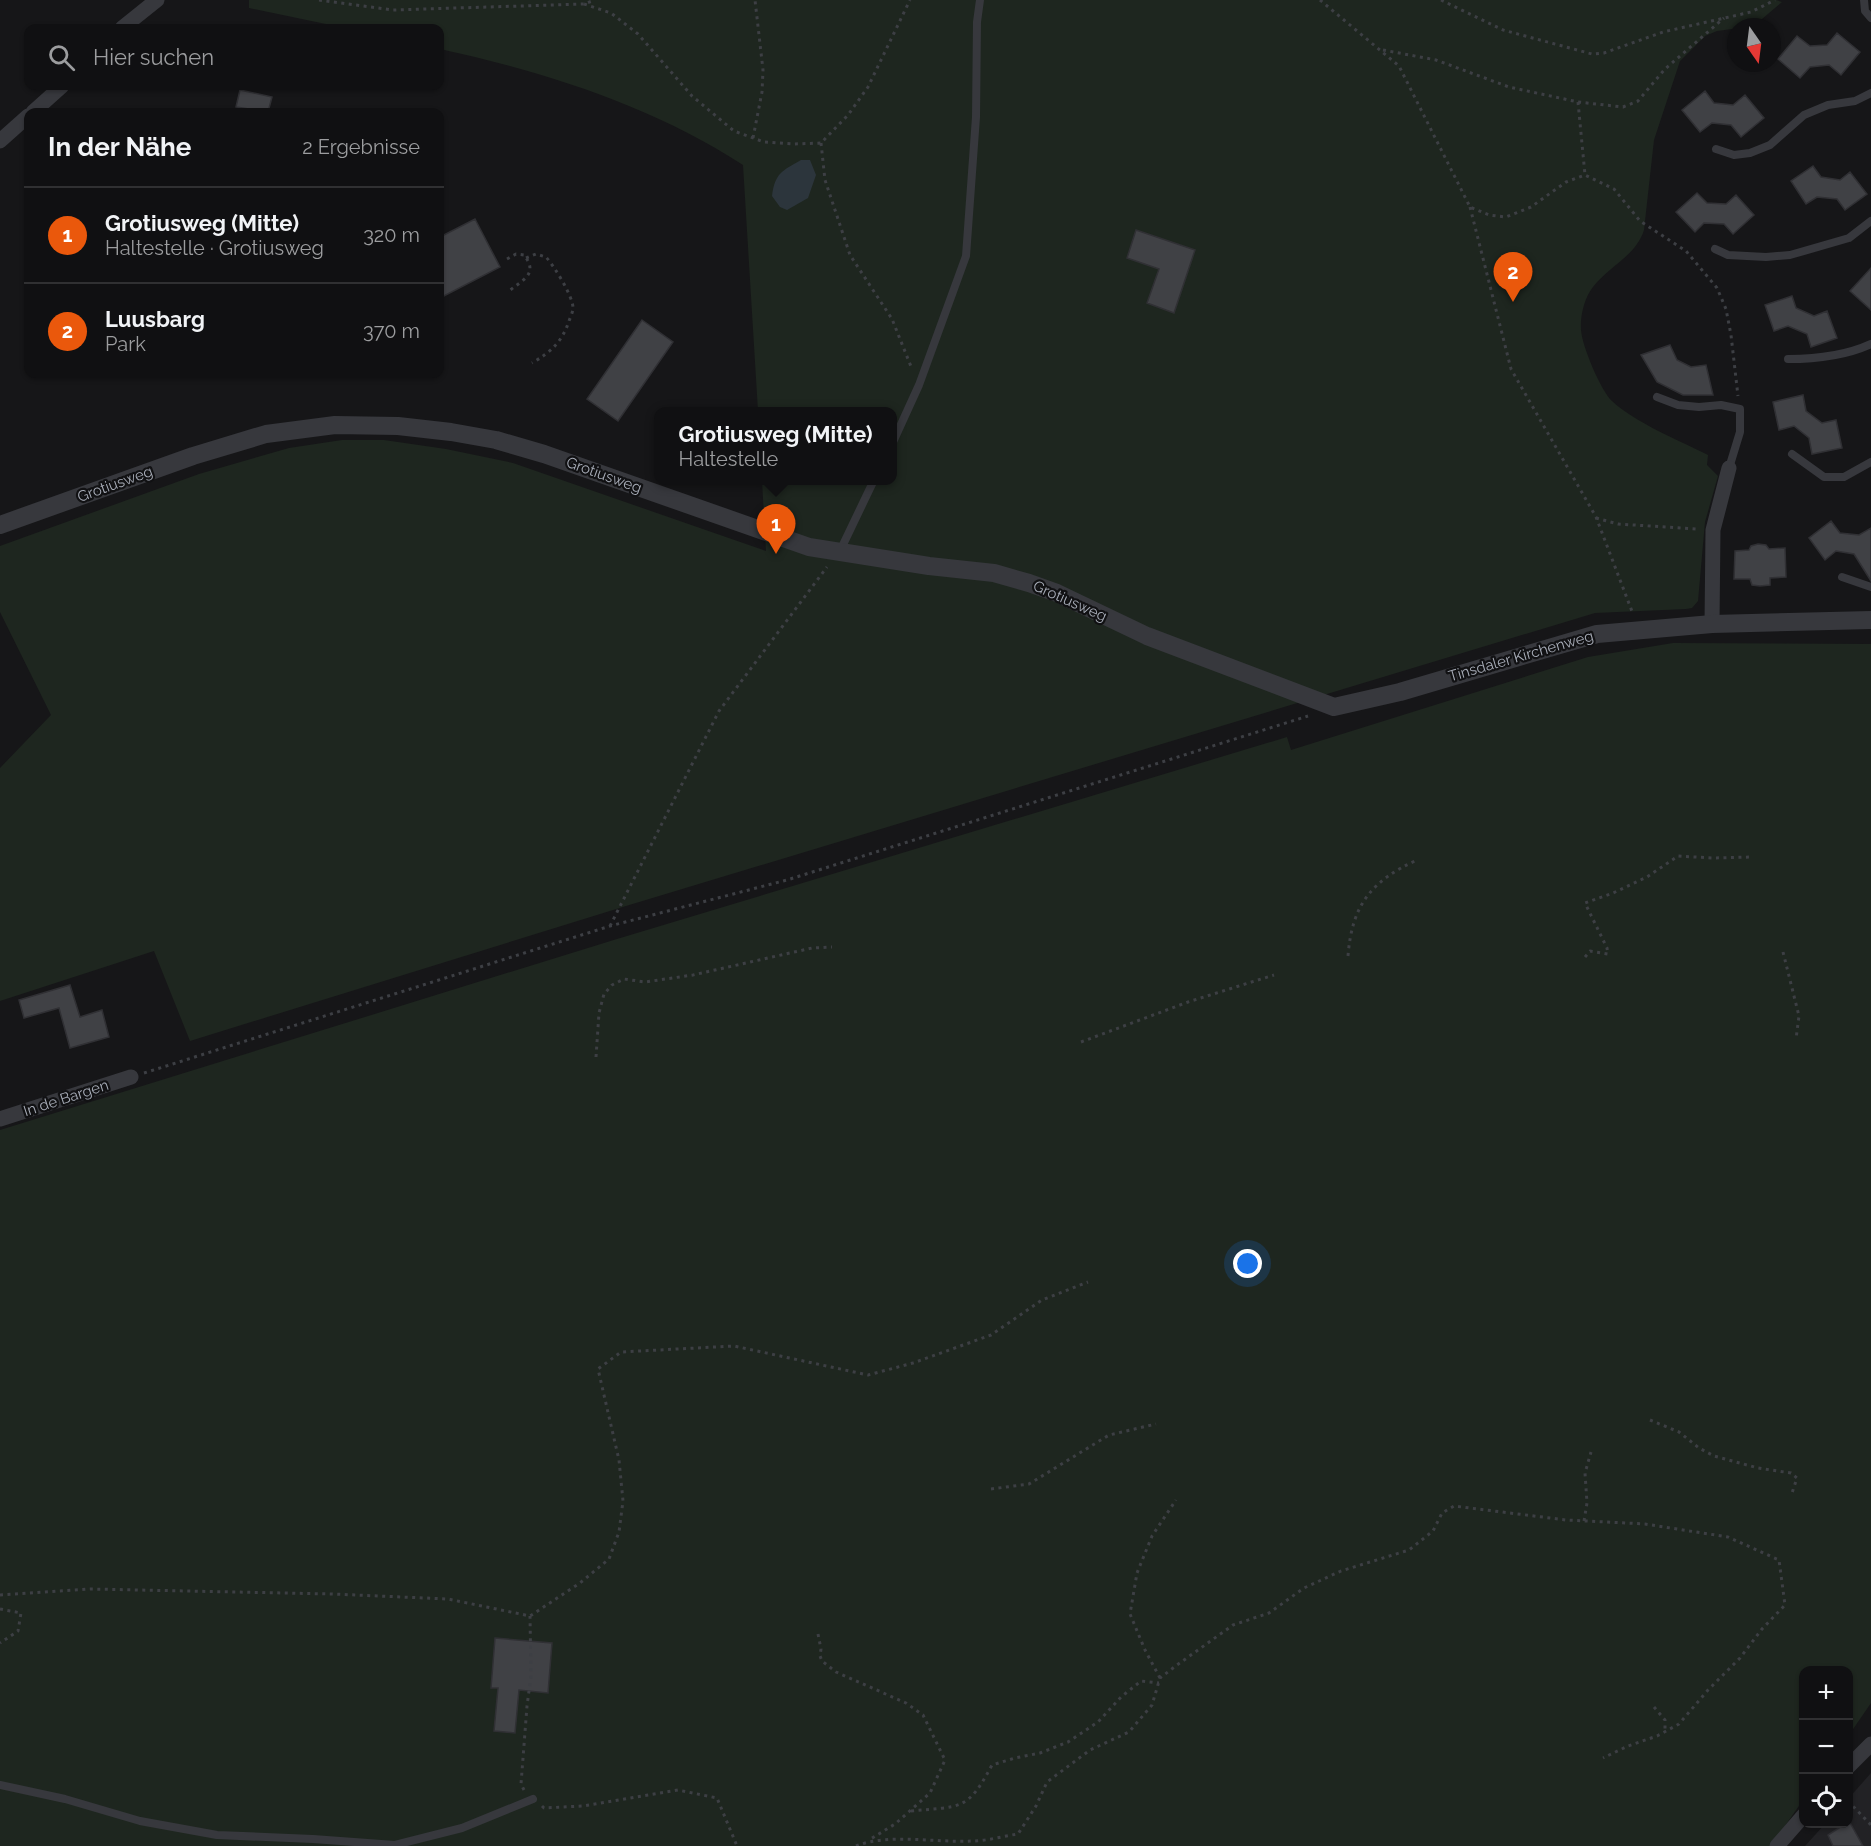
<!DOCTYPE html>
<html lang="de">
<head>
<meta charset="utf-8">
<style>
  :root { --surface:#101012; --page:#1e1e20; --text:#f1f3f6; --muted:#9c9d9f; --line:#303032; --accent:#ea580c }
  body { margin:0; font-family:Raleway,sans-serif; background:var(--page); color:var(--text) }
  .controls { position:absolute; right:18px; bottom:18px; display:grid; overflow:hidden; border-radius:12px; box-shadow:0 2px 4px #0004 }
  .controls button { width:54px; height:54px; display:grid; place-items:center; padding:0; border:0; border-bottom:2px solid var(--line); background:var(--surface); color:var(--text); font:30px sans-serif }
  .compass { position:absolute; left:1727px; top:18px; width:54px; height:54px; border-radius:50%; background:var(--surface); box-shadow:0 2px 4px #0004; rotate:166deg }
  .you { position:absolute; left:1248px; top:1264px; width:21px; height:21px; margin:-15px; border:4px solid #fff; border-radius:50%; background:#1a73e8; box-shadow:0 0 0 9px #1a73e833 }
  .badge { display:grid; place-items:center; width:39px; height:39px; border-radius:50%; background:var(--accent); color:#fff; font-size:20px; font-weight:700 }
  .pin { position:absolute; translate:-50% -50px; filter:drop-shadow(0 2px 3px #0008) }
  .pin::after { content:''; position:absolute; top:32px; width:21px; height:18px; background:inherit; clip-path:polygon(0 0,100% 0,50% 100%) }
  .popup { position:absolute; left:654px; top:407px; width:243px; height:78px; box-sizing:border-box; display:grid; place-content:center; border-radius:12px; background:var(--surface); filter:drop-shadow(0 2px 4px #0005); font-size:20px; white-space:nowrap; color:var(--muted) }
  .popup b { font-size:22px; color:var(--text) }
  .popup::after { content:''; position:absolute; left:50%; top:100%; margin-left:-12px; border:12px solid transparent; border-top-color:var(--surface) }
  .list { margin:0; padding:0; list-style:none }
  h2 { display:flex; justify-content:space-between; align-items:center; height:78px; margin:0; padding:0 24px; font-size:26px }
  h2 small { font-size:20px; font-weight:400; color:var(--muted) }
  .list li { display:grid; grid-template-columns:39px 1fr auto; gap:18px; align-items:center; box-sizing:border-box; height:96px; padding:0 24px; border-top:2px solid var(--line) }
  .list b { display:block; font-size:22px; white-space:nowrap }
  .list p { margin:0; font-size:20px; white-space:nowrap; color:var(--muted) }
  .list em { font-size:20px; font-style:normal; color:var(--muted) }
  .icon { flex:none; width:33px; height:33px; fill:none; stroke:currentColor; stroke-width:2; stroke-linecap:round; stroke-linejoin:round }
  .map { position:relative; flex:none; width:1871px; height:1846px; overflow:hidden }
  .search { position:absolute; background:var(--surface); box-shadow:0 2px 4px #0004; left:24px; top:24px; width:420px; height:66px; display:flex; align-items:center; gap:15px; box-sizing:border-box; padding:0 21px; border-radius:12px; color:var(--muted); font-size:22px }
  .panel { position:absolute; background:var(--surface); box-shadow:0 2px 4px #0004; left:24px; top:108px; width:420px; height:270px; border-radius:12px }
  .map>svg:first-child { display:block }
  .built { fill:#222225 }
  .green { fill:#1e261f }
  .water { fill:#2c353c }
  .building { fill:#404145; stroke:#303034; stroke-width:1.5 }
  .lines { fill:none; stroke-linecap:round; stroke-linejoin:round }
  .path { stroke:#3d3f44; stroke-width:3; stroke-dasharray:3 4.5; stroke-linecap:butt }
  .service { stroke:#37383d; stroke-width:8 }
  .minor { stroke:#37383d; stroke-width:15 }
  .tertiary { stroke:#37383d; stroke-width:18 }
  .labels { text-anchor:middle; stroke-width:4.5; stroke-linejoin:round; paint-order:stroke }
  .street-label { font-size:15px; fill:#a8adb8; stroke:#111113 }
</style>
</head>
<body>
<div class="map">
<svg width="1871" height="1846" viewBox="0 0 1871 1846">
  <rect width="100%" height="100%" fill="#161618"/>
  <path class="built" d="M1871,1773V1846H1805L1825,1824H1848L1849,1798Z"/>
  <path class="green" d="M249,0H1776L1782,2L1762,19L1747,27L1717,31L1705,36L1680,61L1654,140L1644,230C1636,256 1609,266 1593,287C1584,298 1580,317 1581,330C1582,346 1601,391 1612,401C1634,422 1680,441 1708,455L1707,465L1718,476L1705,522L1698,601L1692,608L1686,609L1595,613L626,906L190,1041L154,951L0,1001V768L51,715L0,612V546L199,474L289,448L342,440H384L446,449L513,463L766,551L762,481L893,480V412L758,411L743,165C652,106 545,72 440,49V28H345L249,8Z
    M1673,643L1871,644V1703L1849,1735L1848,1670H1804L1803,1800L1771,1846H0V1130L617,939L1287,737L1291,750L1588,657Z"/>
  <path class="water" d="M801,160H810L816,175L808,198L787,210L780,207L772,196C775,173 782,171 801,160Z"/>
  <path class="building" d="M1837,33L1860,52L1841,75L1829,65L1810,67L1800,78L1778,59L1797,36L1810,46L1827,45Z
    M240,90L272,97L268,112L236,107Z
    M1705,91L1714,103L1724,104L1733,105L1745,95L1764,118L1741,137L1731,125L1712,123L1700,132L1682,110Z
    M1813,166L1821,177L1840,180L1850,172L1867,194L1845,210L1837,199L1817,197L1806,204L1791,181Z
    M1697,193L1707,203L1726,204L1736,195L1754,215L1733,234L1724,224L1704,223L1695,232L1676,212Z
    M475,219L500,267L440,298V237Z
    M1136,230L1195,250L1174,313L1147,303L1159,269L1127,258Z
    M1871,268V310L1850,291Z
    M1792,296L1796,308L1814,316L1827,311L1837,338L1811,347L1807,334L1788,326L1774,331L1765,305Z
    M642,320L673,342L618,421L587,399Z
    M1670,345L1677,360L1691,367L1706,365L1713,395H1683L1657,382L1641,355Z
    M1803,395L1806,411L1822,423L1836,420L1842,448L1812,454L1809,438L1794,426L1779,430L1773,402Z
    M1831,521L1840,533L1859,535L1871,528V581L1854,554L1836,551L1825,560L1809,538Z
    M1758,544L1766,545L1769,549L1785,548L1786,577L1770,578V585L1760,586L1752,585L1750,579H1734L1735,551L1749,550L1751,546Z
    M70,985L80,1017L102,1010L109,1037L70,1048L59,1008L24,1018L19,1000Z
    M495,1638L552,1643L548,1693L519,1690L515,1733L494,1731L498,1688H491Z
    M1849,1821L1863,1846H1833L1828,1835L1845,1824H1848Z"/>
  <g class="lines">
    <path class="path" d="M319,0L393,10L584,4L595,0
      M1320,0L1399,66L1470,207L1489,215L1506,217L1531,207L1566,182L1585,175L1614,189L1640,221L1686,251L1717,288L1726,309L1731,335L1738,396
      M1441,0L1503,30L1592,54L1604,53L1663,32L1751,12L1775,0
      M584,4L611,13L638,34L692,96L734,131L764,142L793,144L821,143L848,115L868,87L910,0
      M1383,50L1436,60L1509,87L1578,102L1623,107L1638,101L1665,69L1724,18
      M1578,102L1585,175
      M753,138L762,92L763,70L755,0
      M821,143L825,180L850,255L892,319L912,369
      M1470,207L1511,369L1596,517L1633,614
      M526,258L536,254L546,257C554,266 573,296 573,308C573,312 570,318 569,321C562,342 551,352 532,363
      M507,259L516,254L524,255C540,275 520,281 508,292
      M1596,518L1618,524L1697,529
      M610,926L719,711L827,567
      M1783,952L1799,1016L1796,1039
      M1348,956C1352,905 1371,881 1417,860
      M1585,957L1590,951L1608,954L1607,948L1585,903L1613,893L1647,877L1678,856L1713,858L1753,857
      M1081,1042L1188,1002L1274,975
      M596,1057L599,1013L604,994L612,985L624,979L645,982L693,975L812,948L832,947
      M144,1073L610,926L787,880L1308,716
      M1650,1420L1679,1432L1699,1448L1714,1456L1758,1468L1791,1473L1797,1478L1791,1496
      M991,1489L1029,1484L1109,1435L1156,1424
      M1584,1521L1587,1503L1585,1473L1591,1452
      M0,1595L90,1589L332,1594L448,1599L530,1616L580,1583L609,1559L619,1532L623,1501L619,1460L598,1369L621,1352L734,1346L868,1375L913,1363L991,1335L1042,1300L1088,1282
      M0,1609L21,1613L18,1631L0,1643
      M818,1634L821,1649L820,1656L822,1661L836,1672L906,1703L923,1715L945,1760L930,1793L895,1824L869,1840
      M1160,1678L1145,1650L1130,1614L1137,1573L1152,1536L1176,1500
      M1654,1707L1665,1720V1731
      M524,1790L521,1784L527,1706L531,1676L530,1616
      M1848,1801L1871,1825
      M542,1806L544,1808L583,1806L678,1790L717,1798L737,1846
      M911,1811C961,1806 967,1812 992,1765L1015,1758L1040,1753L1068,1742L1098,1722L1121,1697L1141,1681L1159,1683
      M856,1846C888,1833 937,1843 972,1841C987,1841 1003,1836 1018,1834L1036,1806L1047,1782L1090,1750L1129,1732L1152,1705L1160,1678L1177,1665L1233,1625L1269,1613L1304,1588L1341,1571L1409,1550L1433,1531L1442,1513L1454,1506L1566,1520L1645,1524L1728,1537L1779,1560L1785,1605L1762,1629L1740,1658L1708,1690L1679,1724L1657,1736L1628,1746L1603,1758"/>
    <path class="service" d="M1864,0L1865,11L1871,18
      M1716,149L1734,155L1750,153L1770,145L1804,115L1828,105L1855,101L1871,93
      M1715,249L1728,255L1766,257L1790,255L1849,238L1871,221
      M1788,359C1817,359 1845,356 1871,344
      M1657,397L1678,405L1699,407L1721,405L1740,409V432L1729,468
      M893,442L919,385L966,256L976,117L977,22L980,0
      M1792,454L1824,477H1844L1871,462
      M840,551L874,480
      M1842,577L1871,587
      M0,1785L65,1799L140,1821L217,1835L313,1839L395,1845L462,1828L533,1799"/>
    <path class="minor" d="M122,28L157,0
      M33,112L62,86
      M0,141L28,116
      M1712,624L1713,530L1729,468
      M0,1119L131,1077
      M1848,1767L1871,1744
      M1777,1846L1804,1815"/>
    <path class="tertiary" d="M0,525L193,456L266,434L335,425L398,426L451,432L496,440L544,454L809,547L929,566L994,573L1029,583L1057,593L1147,636L1334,707L1400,692L1597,634L1712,624L1871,620"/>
  </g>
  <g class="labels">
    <g class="street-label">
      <text transform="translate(604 475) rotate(20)" y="5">Grotiusweg</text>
      <text transform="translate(115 484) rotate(-20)" y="5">Grotiusweg</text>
      <text transform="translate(1070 601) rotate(24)" y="5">Grotiusweg</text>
      <text transform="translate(1521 656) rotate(-16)" y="5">Tinsdaler Kirchenweg</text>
      <text transform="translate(66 1098) rotate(-18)" y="5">In de Bargen</text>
    </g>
  </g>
</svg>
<div class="controls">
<button>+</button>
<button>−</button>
<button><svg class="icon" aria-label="locate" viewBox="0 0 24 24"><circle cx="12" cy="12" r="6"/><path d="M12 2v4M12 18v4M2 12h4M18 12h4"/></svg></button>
</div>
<svg class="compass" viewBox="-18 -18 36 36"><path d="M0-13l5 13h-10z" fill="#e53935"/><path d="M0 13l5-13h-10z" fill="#9c9d9f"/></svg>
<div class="you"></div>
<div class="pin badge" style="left:776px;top:554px">1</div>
<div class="popup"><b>Grotiusweg (Mitte)</b>Haltestelle</div>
<div class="pin badge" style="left:1513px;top:302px">2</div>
<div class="search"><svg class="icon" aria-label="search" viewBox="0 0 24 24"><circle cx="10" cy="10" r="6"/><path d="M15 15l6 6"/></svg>Hier suchen</div>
<section class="panel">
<h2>In der Nähe<small>2 Ergebnisse</small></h2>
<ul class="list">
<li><span class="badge">1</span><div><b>Grotiusweg (Mitte)</b><p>Haltestelle · Grotiusweg</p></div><em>320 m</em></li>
<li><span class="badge">2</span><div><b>Luusbarg</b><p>Park</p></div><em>370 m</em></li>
</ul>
</section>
</div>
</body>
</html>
